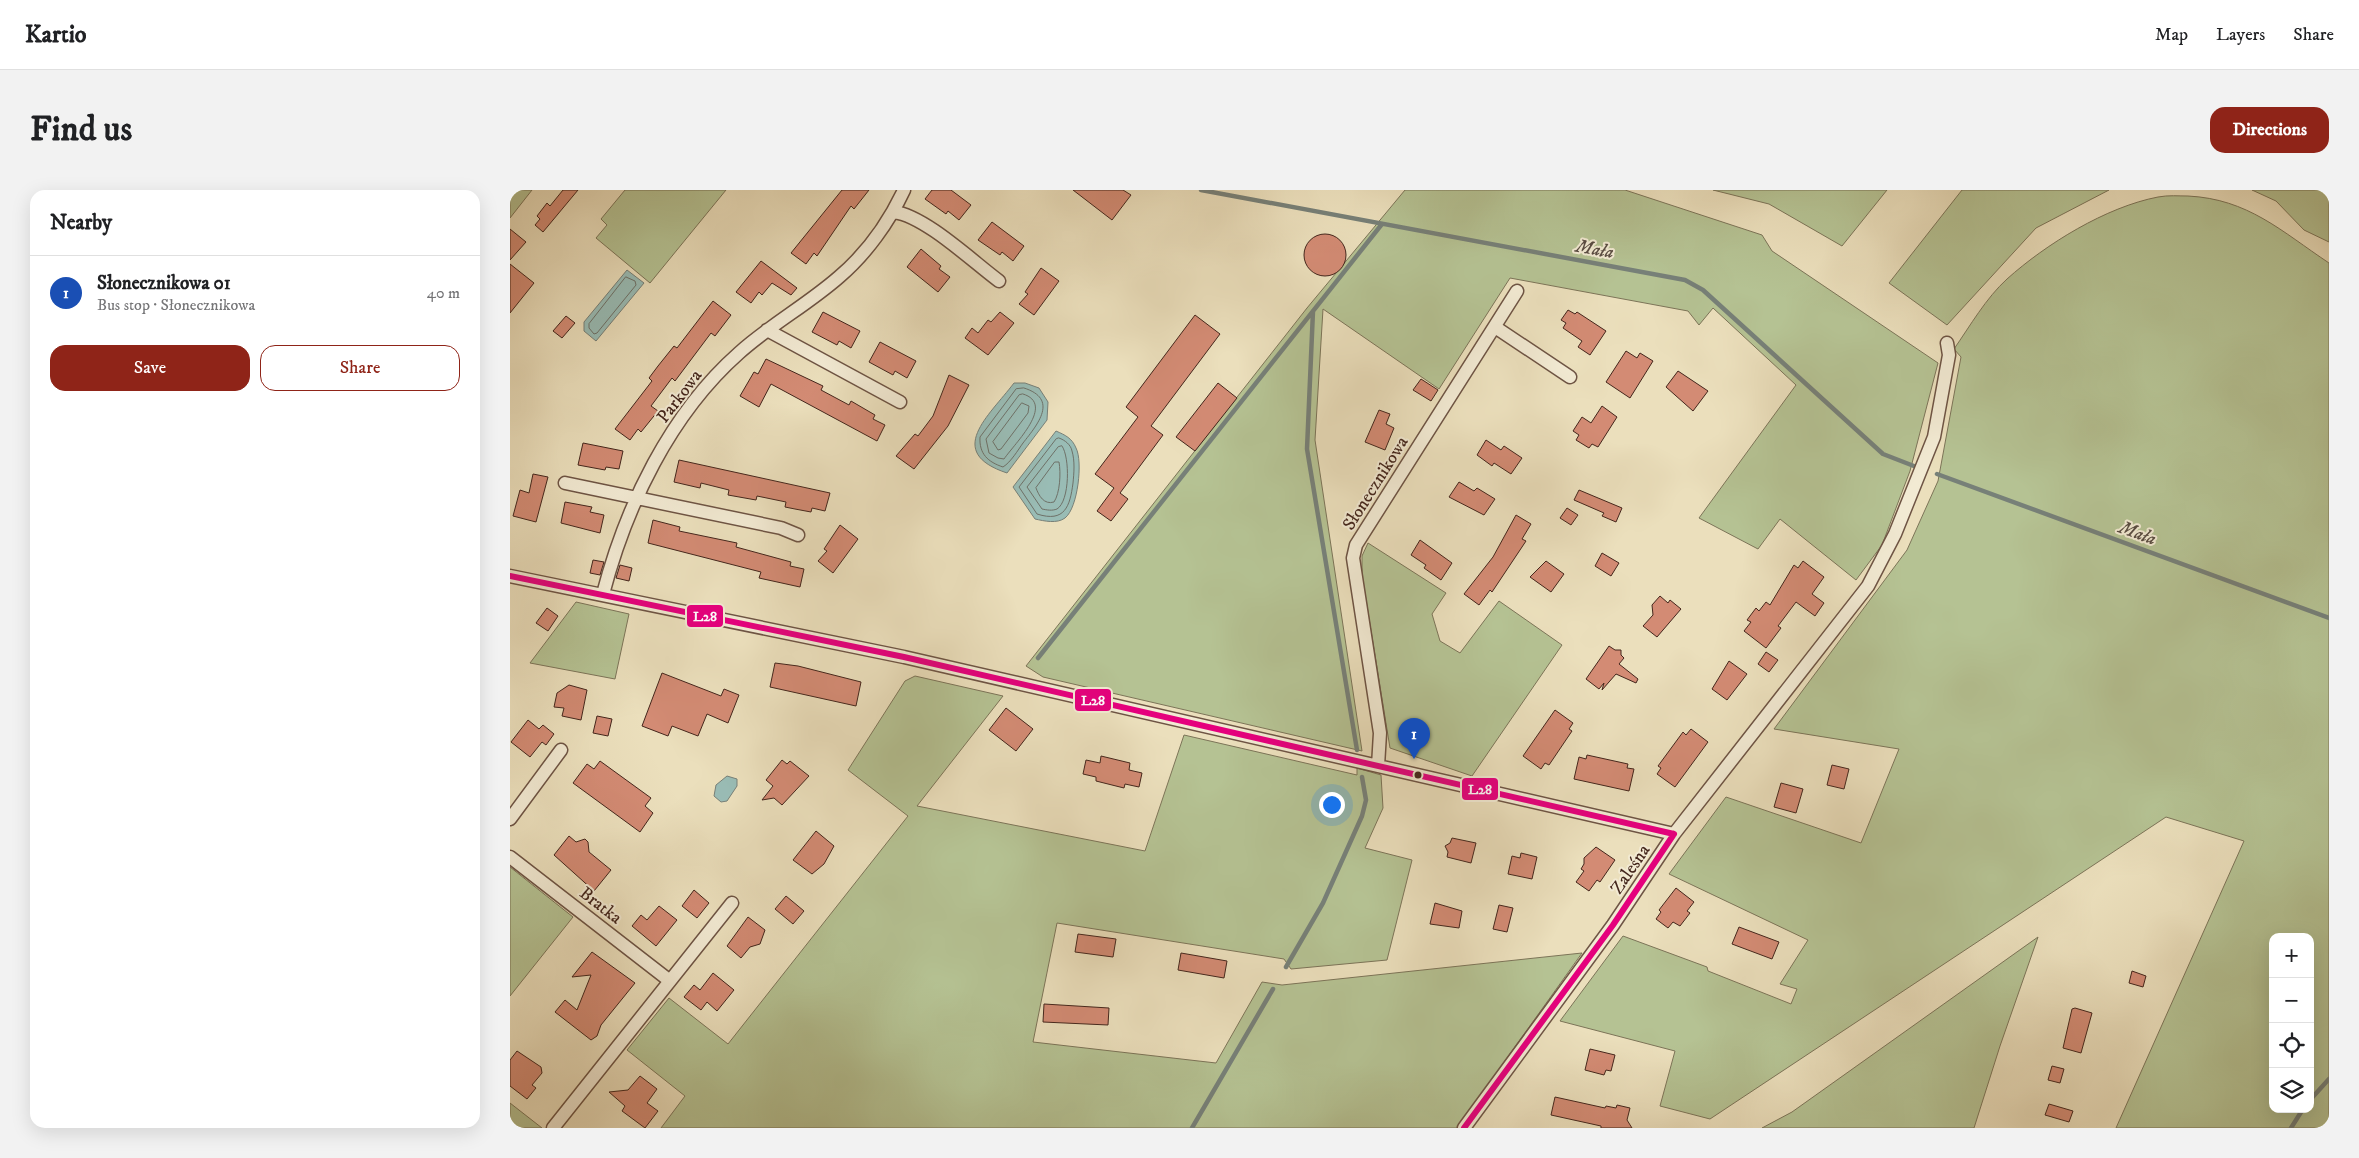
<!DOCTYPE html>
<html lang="en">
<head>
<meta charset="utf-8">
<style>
  :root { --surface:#fff; --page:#f2f2f2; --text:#202124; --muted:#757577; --line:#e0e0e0; --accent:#8f2418 }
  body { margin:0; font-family:"IM FELL DW Pica",serif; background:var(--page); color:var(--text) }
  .controls { position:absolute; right:15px; bottom:15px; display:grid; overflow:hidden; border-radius:10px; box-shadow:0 5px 20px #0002 }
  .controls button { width:45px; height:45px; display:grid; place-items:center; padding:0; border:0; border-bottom:1px solid var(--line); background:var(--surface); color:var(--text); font:25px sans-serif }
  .you { position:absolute; left:821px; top:614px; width:18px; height:18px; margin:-12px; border:4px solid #fff; border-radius:50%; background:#1a73e8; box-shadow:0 0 0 8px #1a73e833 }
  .badge { display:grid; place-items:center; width:32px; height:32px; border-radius:50%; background:var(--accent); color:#fff; font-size:16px; font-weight:700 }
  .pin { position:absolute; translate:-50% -41px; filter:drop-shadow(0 1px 2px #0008) }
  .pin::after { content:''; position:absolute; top:26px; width:18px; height:15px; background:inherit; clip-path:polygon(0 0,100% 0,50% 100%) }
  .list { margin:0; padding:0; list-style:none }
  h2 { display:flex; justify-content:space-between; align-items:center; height:65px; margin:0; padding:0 20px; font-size:21px }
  h2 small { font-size:16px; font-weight:400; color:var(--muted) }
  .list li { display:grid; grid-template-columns:32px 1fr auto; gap:15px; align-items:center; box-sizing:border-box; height:75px; padding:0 20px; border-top:1px solid var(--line) }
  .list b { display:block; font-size:19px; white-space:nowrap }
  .list p { margin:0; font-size:16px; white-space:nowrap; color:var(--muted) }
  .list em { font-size:16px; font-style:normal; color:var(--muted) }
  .actions { display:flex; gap:10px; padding:15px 20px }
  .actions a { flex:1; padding:11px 0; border:1px solid var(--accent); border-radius:15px; text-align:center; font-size:18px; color:var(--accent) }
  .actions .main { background:var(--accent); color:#fff }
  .icon { flex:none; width:28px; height:28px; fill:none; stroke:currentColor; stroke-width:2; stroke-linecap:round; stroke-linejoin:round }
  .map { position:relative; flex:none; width:1819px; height:938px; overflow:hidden; border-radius:15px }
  header { display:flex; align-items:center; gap:30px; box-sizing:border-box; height:70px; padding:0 25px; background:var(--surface); border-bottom:1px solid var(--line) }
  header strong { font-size:24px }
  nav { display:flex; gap:28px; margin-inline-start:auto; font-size:18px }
  .intro { display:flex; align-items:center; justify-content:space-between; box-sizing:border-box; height:120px; padding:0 30px }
  h1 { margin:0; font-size:35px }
  .button { padding:12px 22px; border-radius:15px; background:var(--accent); color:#fff; font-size:18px; font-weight:700 }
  main { display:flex; gap:30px; padding:0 30px }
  aside { flex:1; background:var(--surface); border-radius:15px; box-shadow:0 5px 20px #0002 }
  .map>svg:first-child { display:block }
  .green { fill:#b5c293; stroke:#7c7458; fill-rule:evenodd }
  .water { fill:#99bcb5; stroke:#778078 }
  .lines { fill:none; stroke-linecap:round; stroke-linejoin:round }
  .shore { stroke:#6e7168; stroke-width:1 }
  .stream { stroke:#778078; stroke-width:4.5 }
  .building { fill:#d38b74; stroke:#44261c }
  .minor-casing { stroke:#6e5444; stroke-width:15 }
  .minor { stroke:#f2ead3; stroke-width:12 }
  .bus-1-casing { stroke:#f2ead3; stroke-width:10 }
  .bus-1 { stroke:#e5007d; stroke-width:6 }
  .bus-dot { fill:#44261c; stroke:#f2ead3; stroke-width:2 }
  .labels { text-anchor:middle; stroke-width:4; stroke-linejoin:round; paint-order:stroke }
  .street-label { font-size:18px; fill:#44261c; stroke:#f2ead3 }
  .water-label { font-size:19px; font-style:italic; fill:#594c42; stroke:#f2ead3 }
  .line-badge { stroke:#f2ead3; stroke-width:2 }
  .badge-label { font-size:14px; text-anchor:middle; font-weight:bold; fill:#fff }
</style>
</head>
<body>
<header>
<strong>Kartio</strong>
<nav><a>Map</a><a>Layers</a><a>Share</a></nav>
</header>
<div class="intro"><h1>Find us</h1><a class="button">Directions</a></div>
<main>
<aside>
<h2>Nearby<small></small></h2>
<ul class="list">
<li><span class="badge" style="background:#1a4fb4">1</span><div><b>Słonecznikowa 01</b><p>Bus stop · Słonecznikowa</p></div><em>40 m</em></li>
</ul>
<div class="actions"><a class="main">Save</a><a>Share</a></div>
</aside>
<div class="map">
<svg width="1819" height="938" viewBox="0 0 1819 938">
  <rect width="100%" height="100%" fill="#ebdfbc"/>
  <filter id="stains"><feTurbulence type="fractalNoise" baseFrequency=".004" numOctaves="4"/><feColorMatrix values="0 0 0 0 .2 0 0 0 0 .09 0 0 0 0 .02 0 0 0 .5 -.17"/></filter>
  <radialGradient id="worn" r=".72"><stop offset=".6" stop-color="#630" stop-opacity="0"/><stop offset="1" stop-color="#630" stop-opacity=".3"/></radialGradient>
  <path class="green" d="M0,0H22L0,28Z
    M115,0H216L140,93L86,48L97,35L91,29Z
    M895,0H1115L1252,45L1262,61L1428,173L1400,281L1372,355L1346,390L1270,329L1248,359L1189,328L1286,195L1203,118L1189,135L1178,121L1000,88L929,199L813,119L805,250L852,561L533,487L516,476L797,118Z
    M1203,0H1377L1332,56L1259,14Z
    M1452,0H1599L1526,38L1437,135L1379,93Z
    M1742,0H1819V52L1794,40L1766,11Z
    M1678,6C1738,9 1771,41 1819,73V938H1606L1734,651L1656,627L1200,929L1150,916L1165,861L1050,831L1113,746L1197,777L1198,781L1281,814L1287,799L1270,794L1298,750L1159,684L1216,607L1351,653L1389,559L1264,539L1397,360L1428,291L1451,167L1444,159C1460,136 1476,108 1497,89C1536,54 1596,17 1648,7C1658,5 1669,6 1678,6ZM1763,747H1800V919H1763Z
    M858,353L936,403L922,424L930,451L950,463L989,411L1052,455L962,586L880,558L852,385V366Z
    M66,412L119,424L105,489L20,473Z
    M405,486L493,506L407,616L635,661L674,545L847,585V578L871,585L873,618L855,658L902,670L877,770L781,779L774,769L547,733L523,852L706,873L752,792L772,795L1072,763L947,938H151L175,906L117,860L159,808L218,854L398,626L338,580L395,491Z
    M0,677L63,727L0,806Z
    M1528,747L1490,856L1464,938H1252L1282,922Z
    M0,913L32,938H0Z"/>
  <path class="water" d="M117,80L134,93L86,151L74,141V132Z
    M504,193H515L529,198L538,212L537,230L497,283C434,262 479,226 504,193Z
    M546,241C555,245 562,248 566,258C573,271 568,318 555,328C547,334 534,331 525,329L503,297Z
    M217,586L227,589V596L217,611L211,612L204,606L206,595Z"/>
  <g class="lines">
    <path class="shore" d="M116,87L125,91L126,95L87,143L84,144L79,138V134Z
      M514,198C549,209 528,234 513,253C508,260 501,272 493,277C478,272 469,264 470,247L506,199Z
      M513,204C546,214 505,253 494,269L488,268L479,263L476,249L509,205Z
      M512,213L519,216L518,223L491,259L488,260L483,252Z
      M549,248C555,250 561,255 562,261C565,271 564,283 563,293C560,316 555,333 527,324L509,297L546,249Z
      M552,256C560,267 560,311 547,319C542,321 537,320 532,319L517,297L548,257Z
      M545,272H549C551,283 550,303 544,312C534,315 529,306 526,298Z"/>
    <path class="stream" d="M691,0L1175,90L1193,100L1373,264L1409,278
      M803,121L797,259L847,560
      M1427,284L1819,428
      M528,468L872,34
      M776,777L813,713L852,626L856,610L852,587
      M1800,910L1819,889
      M682,938L763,799
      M1781,938L1793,919"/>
  </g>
  <path class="building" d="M53,0H68L33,42L25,35L30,29L27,26L37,13L40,16Z
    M332,0H359L344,19L341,16L307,66L304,63L296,74L281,63Z
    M422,0H441L461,15L449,30L438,21L436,24L415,9Z
    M563,0H613L621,5L602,30Z
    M482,32L514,56L503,71L492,62L490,65L468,50Z
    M0,39L16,52L0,70Z
    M794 65a21 21 0 1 1 42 0a21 21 0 1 1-42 0Z
    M411,59L431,76L429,79L440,87L428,102L397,77Z
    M251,71L287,98L281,105L262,93L252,105L249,102L241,113L226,102Z
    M0,74L24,93L0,123Z
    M531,78L549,91L524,125L509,114L518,104L515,102Z
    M203,111L221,125L205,146L201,143L165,191L162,188L141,216L148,221L131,242L128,239L120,250L105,239L142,191L139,188L148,176L164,156L167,158Z
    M1058,120L1065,124L1067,122L1096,141L1080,165L1068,157L1072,151L1053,138L1056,133L1051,130Z
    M313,122L350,141L341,158L329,151L327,155L302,142Z
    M490,122L504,133L478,165L455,148L462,138L468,143L478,130L481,132Z
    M685,125L710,144L641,236L653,245L610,303L618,309L601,331L587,321L604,298L585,284L628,227L616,217Z
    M56,126L65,133L52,148L43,141Z
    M370,152L406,171L397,188L385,181L383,185L359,172Z
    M1116,161L1127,168L1130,163L1143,171L1120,208L1096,192Z
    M256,169L313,196L311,200L339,215L341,211L365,225L363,229L375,235L367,251L261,194L249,217L230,206L244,182L248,184Z
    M1168,181L1198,201L1183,221L1156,197Z
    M439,185L459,195L438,236L404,279L386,266L405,244L408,246L423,226Z
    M911,189L928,200L921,211L903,200Z
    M708,193L727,208L685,261L666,247Z
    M1092,216L1107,227L1088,257L1082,254L1079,258L1066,250L1069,245L1063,241L1072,227L1081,233Z
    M869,220L880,224L876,234L884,238L875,260L855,252Z
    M976,250L991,260L994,256L1012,268L1001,284L984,273L982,276L967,265Z
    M73,253L113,261L109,279L96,277L95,280L68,275Z
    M169,270L320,303L315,321L302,318L301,322L285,319L275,317L276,312L247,306L246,310L218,305L219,300L191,293L190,298L164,292Z
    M23,284L38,287L26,332L3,326L10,300L19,303Z
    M949,292L964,301L967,298L985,309L974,325L939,307Z
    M1069,300L1112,318L1106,332L1092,326L1094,323L1064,310Z
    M55,312L82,317L80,322L94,325L90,343L51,333Z
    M1057,318L1068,325L1061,335L1050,328Z
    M1006,325L1021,334L1012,349L1016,351L982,402L980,400L969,415L954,404L983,367Z
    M143,330L170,337L169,341L227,353L226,357L281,372L280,376L294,379L290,397L249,388L251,382L138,353Z
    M330,335L348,349L323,383L308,371L317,361L314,359Z
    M910,350L942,373L931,390L914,378L916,375L901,365Z
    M1092,363L1109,373L1101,386L1085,376Z
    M83,370L94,372L90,385L80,383Z
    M1036,371L1054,384L1041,402L1020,387Z
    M1293,371L1314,387L1302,404L1314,413L1305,426L1286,412L1268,436L1271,438L1256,458L1234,441L1241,432L1237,430L1246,418L1249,421L1256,412L1260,415L1284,375L1288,378Z
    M110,375L122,378L119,391L106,388Z
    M1150,406L1158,413L1160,410L1171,419L1147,447L1133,436L1143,425L1142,415Z
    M37,418L48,426L38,441L26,433Z
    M1099,456L1105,460H1111V465L1114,468L1109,474L1128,489L1126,493L1106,484L1092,500L1094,493L1089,499L1076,489Z
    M1256,462L1268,470L1259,482L1248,474Z
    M1219,471L1237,484L1217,510L1202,499Z
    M265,473L288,476L351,492L346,516L260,497Z
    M152,483L211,506L214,499L229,505L218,533L197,524L188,546L162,536L158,546L132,536Z
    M59,495L77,500L71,530L52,526L54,518L44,517L47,503Z
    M496,518L523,539L506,561L479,540Z
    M1045,520L1063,533L1059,539L1062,541L1039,575L1035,573L1031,579L1013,566Z
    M87,526L102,529L98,546L83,543Z
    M18,530L29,539L33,535L44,544L36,555L32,552L20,567L1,552Z
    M1181,539L1198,552L1165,597L1147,584L1151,578L1148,576L1173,542L1176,545Z
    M1077,565L1118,574L1117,578L1124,579L1119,601L1064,589L1069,567L1076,569Z
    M591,566L620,573L619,580L632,583L629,597L615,594L614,598L586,591V587L573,584L576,570L590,573Z
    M272,570L277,574L280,571L299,586L272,615L264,608L252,610L263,596L256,590Z
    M90,571L141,608L135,616L143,623L130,642L63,593L77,574L84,579Z
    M1322,575L1339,579L1334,599L1317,595Z
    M1271,593L1293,599L1286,623L1264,617Z
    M306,641L324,656L314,674L302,684L283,670Z
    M59,646L66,652L75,649L78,652L79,662L101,680L84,701L44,665Z
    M942,648L966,653L961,673L937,667L938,662L935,656L940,653Z
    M1086,657L1105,670L1090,692L1087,690L1079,701L1066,692L1074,681L1071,679L1074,674V668Z
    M1011,663L1027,667L1022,689L998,684L1002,666L1010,668Z
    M1166,698L1184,712L1177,721L1180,723L1170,736L1163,732L1158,738L1146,729L1151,722L1149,720Z
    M184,700L199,713L187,728L172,716Z
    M276,706L294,721L283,734L265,719Z
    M925,713L952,721L949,738L920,734Z
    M989,715L1003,718L997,742L983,739Z
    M149,716L167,730L146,756L122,736L131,725L137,730Z
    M238,727L255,740L250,754L240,757L231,768L217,756Z
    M1229,737L1269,752L1262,769L1222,754Z
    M568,744L606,749L603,767L565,762Z
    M82,762L125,793L91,835L87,846L81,850L45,822L55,810L67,820L81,785L62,787Z
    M671,763L717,771L714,788L668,780Z
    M1622,781L1636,786L1633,797L1619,793Z
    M203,783L224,800L207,821L197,812L191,820L174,807L184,795L190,800Z
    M534,814L599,818L598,835L533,832Z
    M1565,818L1582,823L1571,863L1553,858L1562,819Z
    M1080,859L1105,865L1101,881L1096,880L1094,885L1075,880Z
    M7,861L31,877L32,883L22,895L26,898L17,909L0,896V870Z
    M1542,876L1554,879L1550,893L1538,890Z
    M130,886L147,899L137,913L148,921L135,938L112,921L115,916L99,902L118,900Z
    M1045,907L1095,918L1096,916L1106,918L1107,915L1120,918L1117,930L1122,938H1091V936L1041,925Z
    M1539,914L1563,921L1559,932L1535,925Z"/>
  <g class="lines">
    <defs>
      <path id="minor" d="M384,22C415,26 462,71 489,91
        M985,137L1060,187
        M257,140L390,212
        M55,293L271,338L288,345
        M0,386L394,467L1164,644
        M93,404C116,316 160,224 229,163C260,135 297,115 329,87C356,64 379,32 394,0
        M868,576L870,543L843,368L846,355L1007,101
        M0,629L51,560
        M0,667L160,791
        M43,938L222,713
        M954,938L1103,735L1164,644L1358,396L1385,344L1424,247L1439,165L1437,153"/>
    </defs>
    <use href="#minor" class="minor-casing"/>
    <use href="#minor" class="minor"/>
    <defs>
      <path id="bus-1" d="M0,386L394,467L1164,644
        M954,938L1103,735L1164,644"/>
    </defs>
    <use href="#bus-1" class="bus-1-casing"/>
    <use href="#bus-1" class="bus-1"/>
  </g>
  <circle class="bus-dot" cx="908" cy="585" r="4.5"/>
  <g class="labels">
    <g class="street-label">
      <text transform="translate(169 206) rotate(-53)" y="6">Parkowa</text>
      <text transform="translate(865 293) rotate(-58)" y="6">Słonecznikowa</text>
      <text transform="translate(1120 679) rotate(-56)" y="6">Zaleśna</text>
      <text transform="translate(91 715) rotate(38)" y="6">Bratka</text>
    </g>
    <g class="water-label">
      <text transform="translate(1085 58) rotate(10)" y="7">Mała</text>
      <text transform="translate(1628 342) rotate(20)" y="7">Mała</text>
    </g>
  </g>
  <g class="line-badge">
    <rect x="176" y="414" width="38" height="24" rx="5" fill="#e5007d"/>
    <rect x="564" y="498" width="38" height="24" rx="5" fill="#e5007d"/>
    <rect x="951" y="587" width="38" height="24" rx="5" fill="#e5007d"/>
  </g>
  <g class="badge-label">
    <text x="195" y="431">L28</text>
    <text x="583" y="515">L28</text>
    <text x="970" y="604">L28</text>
  </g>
  <rect width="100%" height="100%" filter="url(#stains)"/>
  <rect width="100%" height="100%" fill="url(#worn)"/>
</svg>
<div class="controls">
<button>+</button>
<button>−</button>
<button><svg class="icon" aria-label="locate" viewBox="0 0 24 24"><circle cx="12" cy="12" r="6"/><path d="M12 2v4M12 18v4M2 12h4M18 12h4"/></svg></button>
<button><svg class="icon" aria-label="layers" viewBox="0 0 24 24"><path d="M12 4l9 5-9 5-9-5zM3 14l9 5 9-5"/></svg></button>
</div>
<div class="you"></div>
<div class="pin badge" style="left:904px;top:569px;background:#1a4fb4">1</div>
</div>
</main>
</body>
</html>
